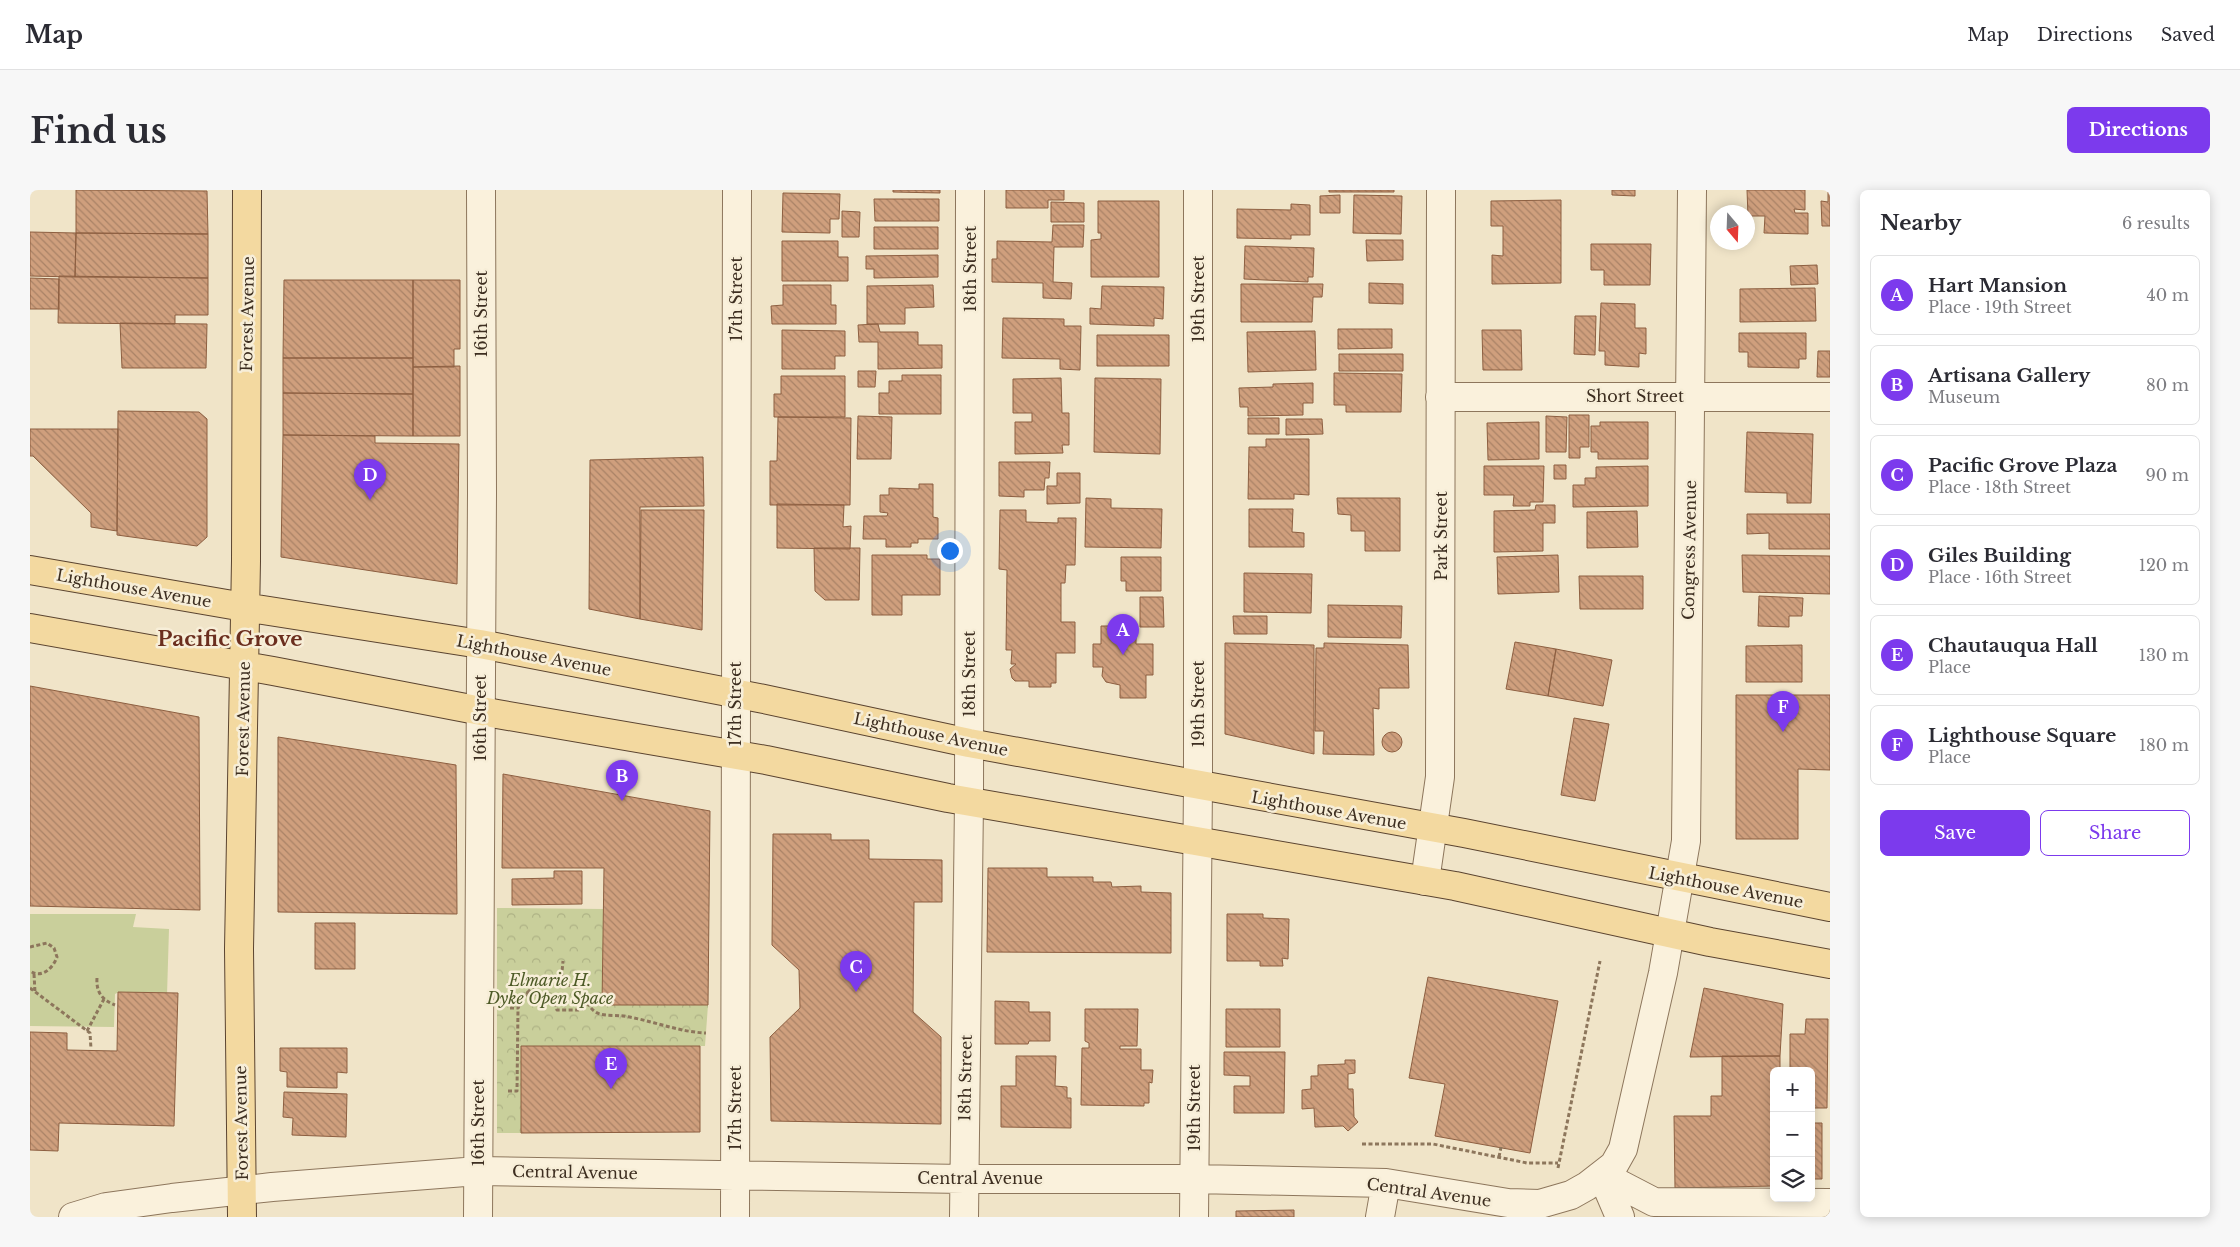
<!DOCTYPE html>
<html lang="en">
<head>
<meta charset="utf-8">
<style>
  :root { --surface:#fff; --page:#f7f7f7; --text:#2b2b33; --muted:#7c7c81; --line:#e1e1e2; --accent:#7c3aed }
  body { margin:0; font-family:"Libre Baskerville",serif; background:var(--page); color:var(--text) }
  .controls { position:absolute; right:15px; bottom:15px; display:grid; overflow:hidden; border-radius:8px; box-shadow:0 2px 12px #0003 }
  .controls button { width:45px; height:45px; display:grid; place-items:center; padding:0; border:0; border-bottom:1px solid var(--line); background:var(--surface); color:var(--text); font:25px sans-serif }
  .compass { position:absolute; left:1680px; top:15px; width:45px; height:45px; border-radius:50%; background:var(--surface); box-shadow:0 2px 12px #0003; rotate:161deg }
  .you { position:absolute; left:919px; top:360px; width:18px; height:18px; margin:-12px; border:4px solid #fff; border-radius:50%; background:#1a73e8; box-shadow:0 0 0 8px #1a73e833 }
  .badge { display:grid; place-items:center; width:32px; height:32px; border-radius:50%; background:var(--accent); color:#fff; font-size:16px; font-weight:700 }
  .pin { position:absolute; translate:-50% -41px; filter:drop-shadow(0 1px 2px #0008) }
  .pin::after { content:''; position:absolute; top:26px; width:18px; height:15px; background:inherit; clip-path:polygon(0 0,100% 0,50% 100%) }
  .list { margin:0; padding:0; list-style:none }
  h2 { display:flex; justify-content:space-between; align-items:center; height:65px; margin:0; padding:0 20px; font-size:21px }
  h2 small { font-size:16px; font-weight:400; color:var(--muted) }
  .list li { display:grid; grid-template-columns:32px 1fr auto; gap:15px; align-items:center; box-sizing:border-box; height:80px; margin:0 10px 10px; padding:0 10px; border:1px solid var(--line); border-radius:8px }
  .list b { display:block; font-size:19px; white-space:nowrap }
  .list p { margin:0; font-size:16px; white-space:nowrap; color:var(--muted) }
  .list em { font-size:16px; font-style:normal; color:var(--muted) }
  .actions { display:flex; gap:10px; padding:15px 20px }
  .actions a { flex:1; padding:11px 0; border:1px solid var(--accent); border-radius:8px; text-align:center; font-size:18px; color:var(--accent) }
  .actions .main { background:var(--accent); color:#fff }
  .icon { flex:none; width:28px; height:28px; fill:none; stroke:currentColor; stroke-width:2; stroke-linecap:round; stroke-linejoin:round }
  .map { position:relative; flex:none; width:1800px; height:1027px; overflow:hidden; border-radius:8px }
  header { display:flex; align-items:center; gap:30px; box-sizing:border-box; height:70px; padding:0 25px; background:var(--surface); border-bottom:1px solid var(--line) }
  header strong { font-size:24px }
  nav { display:flex; gap:28px; margin-inline-start:auto; font-size:18px }
  .intro { display:flex; align-items:center; justify-content:space-between; box-sizing:border-box; height:120px; padding:0 30px }
  h1 { margin:0; font-size:35px }
  .button { padding:12px 22px; border-radius:8px; background:var(--accent); color:#fff; font-size:18px; font-weight:700 }
  main { display:flex; gap:30px; padding:0 30px }
  aside { flex:1; background:var(--surface); border-radius:8px; box-shadow:0 2px 12px #0003 }
  .map>svg:first-child { display:block }
  .park { fill:url(#park-crowns) }
  .garden { fill:#c9cf9b }
  .building { fill:url(#building-back-hatch); stroke:#8d5f41 }
  .lines { fill:none; stroke-linecap:round; stroke-linejoin:round }
  .minor-casing { stroke:#8d765c; stroke-width:30 }
  .major-casing { stroke:#5b4430; stroke-width:30 }
  .path { stroke:#8d765c; stroke-width:3; stroke-dasharray:4 2.5; stroke-linecap:butt }
  .minor { stroke:#faf1dc; stroke-width:28 }
  .major { stroke:#f3d9a0; stroke-width:28 }
  .labels { text-anchor:middle; stroke-width:5; stroke-linejoin:round; paint-order:stroke }
  .street-label { font-size:16px; fill:#3d2e20; stroke:#f7eed8 }
  .park-label { font-size:16px; font-style:italic; fill:#4d5a26; stroke:#f7eed8 }
  .district-label { font-size:21px; font-weight:bold; fill:#6b2e1e; stroke:#f7eed8 }
</style>
</head>
<body>
<header>
<strong>Map</strong>
<nav><a>Map</a><a>Directions</a><a>Saved</a></nav>
</header>
<div class="intro"><h1>Find us</h1><a class="button">Directions</a></div>
<main>
<div class="map">
<svg width="1800" height="1027" viewBox="0 0 1800 1027">
  <defs>
    <pattern id="park-crowns" width="20" height="18" patternUnits="userSpaceOnUse" patternTransform="scale(1.25)"><rect width="20" height="18" fill="#c9cf9b"/><path d="M2 6a3 3 0 1 1 6 0M12 15a3 3 0 1 1 6 0" fill="none" stroke="#aeb285"/></pattern>
    <pattern id="building-back-hatch" width="6" height="6" patternUnits="userSpaceOnUse" patternTransform="scale(1.25)"><rect width="6" height="6" fill="#cf9f7d"/><path d="M-1 5l2 2M0 0l6 6M5-1l2 2" fill="none" stroke="#a98266"/></pattern>
  </defs>
  <rect width="100%" height="100%" fill="#f0e4c8"/>
  <path class="park" d="M467,718L573,719V815H678L675,856H491V943H467Z"/>
  <path class="garden" d="M0,724H106L103,737L139,739L137,805L89,802L85,804L84,837L0,836Z"/>
  <path class="building" d="M46,0L177,1L178,44L46,43Z
    M863,0H910V3L863,2Z
    M976,0H1034V10H1018V18H976Z
    M1299,0H1364V2H1299Z
    M1582,0H1605V6L1582,5Z
    M1717,0H1775V20L1764,19L1765,23H1778V44L1734,43L1735,26H1718Z
    M1798,0H1800V36H1792L1791,11L1798,12Z
    M753,3L810,4L809,29H800V43L752,42Z
    M1310,5V23H1290V6Z
    M1324,5L1372,6L1371,44L1323,43Z
    M844,9H909V31H845Z
    M1531,10V93L1462,94V65L1473,66V36H1461V11Z
    M1068,11H1129V87H1061V50L1071,49V43H1068Z
    M1021,12L1054,13V32H1021Z
    M1261,14L1280,15V45H1261V49L1207,48V19L1261,20Z
    M812,21L830,22L829,47H812Z
    M1023,35H1054L1053,57H1024L1023,92L1042,93L1041,109L1013,108V93L962,92V69H967V51L1022,52Z
    M844,37H908V59H844Z
    M0,42L46,43L45,87L0,86Z
    M46,43L178,44V88L45,87Z
    M1336,50H1373V70L1337,71Z
    M752,51H808V67H818V91H752Z
    M1561,54H1621L1620,95H1574V80H1561Z
    M1215,56L1284,58L1283,87H1278V92L1214,89Z
    M908,65V87L844,88V79H836V66Z
    M1787,75L1788,94L1761,95L1760,76Z
    M29,86L178,88V125H145V134L28,133Z
    M0,88L29,89V119H0Z
    M254,90H383V168H253Z
    M383,90H430V159H424V177H383Z
    M1339,93L1373,94V114L1339,113Z
    M1211,94H1293L1292,107H1283L1282,132H1211Z
    M753,95H801V115H806V134H742L741,116L753,115Z
    M903,95L904,117L875,118V134H837V96Z
    M1072,96L1134,97L1133,129L1124,128V136L1060,134V118L1071,119Z
    M1785,98L1786,131L1710,132V99Z
    M1571,113L1605,114V138H1616V164L1609,163V177L1575,175V161H1569Z
    M1545,126H1566L1565,165L1544,164Z
    M973,128L1034,129V136H1051L1050,180L1030,179V169L972,168Z
    M90,133L177,134L176,178H92Z
    M848,134L850,142H888V155H912V178L848,179V152H829L828,135Z
    M1308,139H1362V158L1308,159Z
    M752,140L815,141V166H805V179H752Z
    M1452,140H1491L1492,180H1453Z
    M1285,141L1286,180L1218,182L1217,142Z
    M1709,143H1776V169H1769V178L1718,177V162H1709Z
    M1067,145H1139V176H1067Z
    M1788,161H1800V187H1787Z
    M1309,164H1373V181H1309Z
    M253,168H383V204L253,203Z
    M430,176V246H383V177Z
    M828,181H846L845,197H828Z
    M1304,183L1372,184L1371,222H1316V215H1304Z
    M872,185H911V224H849V203H859V191H872Z
    M751,186H815V227H744V204H751Z
    M1031,188L1032,223H1039V255H1032L1033,263L985,264V232H1002V223H983V189Z
    M1065,188L1131,189L1130,264L1064,262Z
    M1283,193V213H1273V225L1218,226V217H1210L1209,198L1243,197V194Z
    M253,203L383,204V246L253,245Z
    M88,221L169,222L177,229V347L167,356L87,345Z
    M1539,225H1559V257H1550V268H1539Z
    M828,226L862,227L861,269H827Z
    M1516,226L1537,227L1536,262H1516Z
    M748,227L821,228L820,315H740V271H747Z
    M1218,228H1249V244H1218Z
    M1256,229H1292L1293,244L1256,245Z
    M1509,232V269L1458,270L1457,233Z
    M1570,232H1618V269H1568V262H1561V236H1570Z
    M0,239H88L87,341L61,337V323L3,266H0Z
    M1717,242L1783,244L1781,313H1757V303L1715,302Z
    M253,245L345,246V253L429,254L427,394L251,367Z
    M1236,249H1279V305L1264,304V309H1218L1219,257H1236Z
    M673,267L674,316L610,317V429L559,419L560,270Z
    M969,272H1020L1019,288H1015L1014,300H994V307L969,306Z
    M1524,275H1536V289H1524Z
    M1454,276H1514L1513,312H1500V316H1483L1484,305H1454Z
    M1618,276V316L1543,317V295H1555V288H1566V277Z
    M1027,283H1050V313L1017,314V296H1027Z
    M889,294H903V327L908,328V349H888V353H881V357H856V349H833L834,326H857L858,323L850,322V305H859V298L889,299Z
    M1056,308L1081,309V318L1132,319L1131,358L1055,357Z
    M1307,308H1370V361H1335V341H1321V325L1308,324Z
    M747,314L814,315L813,337L821,336L820,359L747,358Z
    M1506,315H1525V333H1513V361L1464,362V321L1505,320Z
    M1219,319H1263L1262,342L1274,343V357H1219Z
    M611,320H674L672,440L610,429Z
    M970,320H996V332L1028,333V328H1046L1045,375H1036L1035,393H1031V432H1045V463H1026V493H1021V497H999V491H985L982,488L980,479L986,474H981L982,460H976L977,380L969,379Z
    M1607,321L1608,357L1557,358V322Z
    M1717,324H1800V359H1739V343L1717,344Z
    M784,358H830L829,410H795L785,401Z
    M842,365H897V369H910V405H872V425H842Z
    M1528,365L1529,402L1468,404L1467,367Z
    M1712,365L1800,366V404L1713,402Z
    M1091,367H1131V401H1096V391H1091Z
    M1214,383L1282,384L1281,423L1214,422Z
    M1549,386H1613V419H1550Z
    M1729,406L1773,408L1772,426H1759V437L1728,436Z
    M1110,407H1133L1134,437H1110Z
    M1298,415L1372,416L1371,448L1298,447Z
    M1203,426H1237V444H1204Z
    M1071,436H1106V454H1123V485H1116V508H1090V495L1076,492L1072,486L1073,477H1063V454H1071Z
    M1485,452L1526,459L1518,506L1476,499Z
    M1195,453L1284,455V564L1195,544Z
    M1294,453L1378,455L1379,498H1349V519L1343,518L1344,565L1293,564L1294,541H1285L1286,458H1294Z
    M1772,455V492H1716V456Z
    M1526,459L1582,470L1573,516L1518,506Z
    M0,496L169,527L170,720L0,716Z
    M1706,505H1800V580L1768,579V649H1706Z
    M1544,528L1579,534L1565,611L1531,605Z
    M1352 552a10 10 0 1 1 20 0a10 10 0 1 1-20 0Z
    M248,547L426,575L427,724L248,722Z
    M473,584L680,621L678,815H572L574,678H472Z
    M743,644H801V650H839V669L912,670V712H884L883,822L911,847V934L741,931L740,847L770,818L769,780L742,755Z
    M958,678H1017V687H1063V692H1081L1082,697L1111,696V702L1141,703V763L957,762Z
    M524,681H552V714L482,715V689L524,688Z
    M1197,724H1233V728L1259,729L1258,769L1252,768L1253,776H1230V771H1197Z
    M285,733H325V779H285Z
    M1398,787L1528,811L1500,963L1405,946L1415,894L1379,888Z
    M1674,798L1753,814L1750,866L1660,867Z
    M88,802L148,803L144,936L29,933L28,961L0,960V842L37,843V860L87,861Z
    M965,811L999,812V822H1020V851H999L998,854H965Z
    M1055,819H1108L1107,856H1090V859H1111V880H1123L1122,893L1119,892V913H1114V916L1051,915L1052,858H1059V853L1055,851Z
    M1196,819H1250V857H1196Z
    M1776,829H1798L1797,918H1781V881H1760V844H1775Z
    M491,856H670V942L491,943Z
    M250,858H317V883L307,882V898L257,897V882L250,881Z
    M1194,862H1255L1254,923H1204V896H1220V886L1194,885Z
    M986,866H1026L1025,896L1037,897V908H1041V938L971,937V896H986Z
    M1692,866H1750V881H1744V996L1645,998L1644,926H1681V906H1692Z
    M1315,870H1325V883L1318,884V899H1323L1324,927L1328,932L1318,941L1313,936L1285,937L1284,918L1272,919V900L1281,899V886H1288V875L1315,874Z
    M254,902L317,904L316,947L262,945L263,928L253,927Z
    M1781,933H1792V989H1781Z
    M1264,1020V1027H1206V1021Z"/>
  <g class="lines">
    <defs>
      <path id="minor" d="M1410,207H1800
        M1395,691L1410,587L1411,0
        M1572,985L1624,1012L1800,1013
        M1572,985L1590,1027
        M43,1027L76,1017L142,1008L242,997L448,981L934,989H1164L1356,993L1478,1013L1510,1014L1541,1005L1557,996L1584,975L1593,959L1633,783L1656,651L1662,0
        M448,1027L452,303L451,0
        M705,1027L707,0
        M934,1027L939,611L940,0
        M1164,1027L1168,595V0
        M1350,1027L1356,993"/>
      <path id="major" d="M0,380L214,417L450,454L734,509L939,553L1434,643L1800,717
        M0,438L243,481L467,524L736,570L918,608L1425,696L1680,752L1800,774
        M212,1027L209,759L216,371L217,0"/>
    </defs>
    <use href="#minor" class="minor-casing"/>
    <use href="#major" class="major-casing"/>
    <path class="path" d="M0,757L17,753L24,758L27,767C23,778 12,789 0,781
      M4,784L5,802
      M67,788C66,802 72,810 85,815
      M531,793L533,771
      M0,798L60,843L61,859
      M496,803L515,805L524,809L527,820H551L557,812
      M480,818H488C498,798 509,786 533,794C537,795 544,796 547,799C554,806 559,821 570,824C577,826 586,825 593,826C621,830 648,842 676,843
      M57,841L74,809
      M478,901H487L488,818
      M1332,954H1403L1497,973H1528
      M1469,967L1471,957
      M1528,978L1570,771"/>
    <use href="#minor" class="minor"/>
    <use href="#major" class="major"/>
  </g>
  <g class="labels">
    <g class="street-label">
      <text transform="translate(940 79) rotate(-90)" y="6">18th Street</text>
      <text transform="translate(706 109) rotate(-90)" y="6">17th Street</text>
      <text transform="translate(1168 109) rotate(-90)" y="6">19th Street</text>
      <text transform="translate(217 124) rotate(-89)" y="6">Forest Avenue</text>
      <text transform="translate(451 124) rotate(-90)" y="6">16th Street</text>
      <text x="1605" y="212">Short Street</text>
      <text transform="translate(1411 346) rotate(-90)" y="6">Park Street</text>
      <text transform="translate(1659 360) rotate(-89)" y="6">Congress Avenue</text>
      <text transform="translate(104 398) rotate(10)" y="6">Lighthouse Avenue</text>
      <text transform="translate(504 465) rotate(11)" y="6">Lighthouse Avenue</text>
      <text transform="translate(939 484) rotate(-90)" y="6">18th Street</text>
      <text transform="translate(705 514) rotate(-90)" y="6">17th Street</text>
      <text transform="translate(1168 514) rotate(-90)" y="6">19th Street</text>
      <text transform="translate(450 528) rotate(-90)" y="6">16th Street</text>
      <text transform="translate(213 529) rotate(-89)" y="6">Forest Avenue</text>
      <text transform="translate(901 544) rotate(12)" y="6">Lighthouse Avenue</text>
      <text transform="translate(1299 620) rotate(10)" y="6">Lighthouse Avenue</text>
      <text transform="translate(1696 697) rotate(11)" y="6">Lighthouse Avenue</text>
      <text transform="translate(935 888) rotate(-89)" y="6">18th Street</text>
      <text transform="translate(705 918) rotate(-90)" y="6">17th Street</text>
      <text transform="translate(1164 918) rotate(-90)" y="6">19th Street</text>
      <text transform="translate(211 933) rotate(-91)" y="6">Forest Avenue</text>
      <text transform="translate(448 933) rotate(-90)" y="6">16th Street</text>
      <text transform="translate(545 982) rotate(1)" y="6">Central Avenue</text>
      <text x="950" y="994">Central Avenue</text>
      <text transform="translate(1399 1002) rotate(8)" y="6">Central Avenue</text>
    </g>
    <g class="park-label">
      <text x="520" y="796">Elmarie H.<tspan x="520" dy="18">Dyke Open Space</tspan></text>
    </g>
    <g class="district-label">
      <text x="200" y="456">Pacific Grove</text>
    </g>
  </g>
</svg>
<div class="controls">
<button>+</button>
<button>−</button>
<button><svg class="icon" aria-label="layers" viewBox="0 0 24 24"><path d="M12 4l9 5-9 5-9-5zM3 14l9 5 9-5"/></svg></button>
</div>
<svg class="compass" viewBox="-18 -18 36 36"><path d="M0-13l5 13h-10z" fill="#e53935"/><path d="M0 13l5-13h-10z" fill="#7c7c81"/></svg>
<div class="you"></div>
<div class="pin badge" style="left:1093px;top:465px">A</div>
<div class="pin badge" style="left:592px;top:611px">B</div>
<div class="pin badge" style="left:826px;top:802px">C</div>
<div class="pin badge" style="left:340px;top:310px">D</div>
<div class="pin badge" style="left:581px;top:899px">E</div>
<div class="pin badge" style="left:1753px;top:542px">F</div>
</div>
<aside>
<h2>Nearby<small>6 results</small></h2>
<ul class="list">
<li><span class="badge">A</span><div><b>Hart Mansion</b><p>Place · 19th Street</p></div><em>40 m</em></li>
<li><span class="badge">B</span><div><b>Artisana Gallery</b><p>Museum</p></div><em>80 m</em></li>
<li><span class="badge">C</span><div><b>Pacific Grove Plaza</b><p>Place · 18th Street</p></div><em>90 m</em></li>
<li><span class="badge">D</span><div><b>Giles Building</b><p>Place · 16th Street</p></div><em>120 m</em></li>
<li><span class="badge">E</span><div><b>Chautauqua Hall</b><p>Place</p></div><em>130 m</em></li>
<li><span class="badge">F</span><div><b>Lighthouse Square</b><p>Place</p></div><em>180 m</em></li>
</ul>
<div class="actions"><a class="main">Save</a><a>Share</a></div>
</aside>
</main>
</body>
</html>
